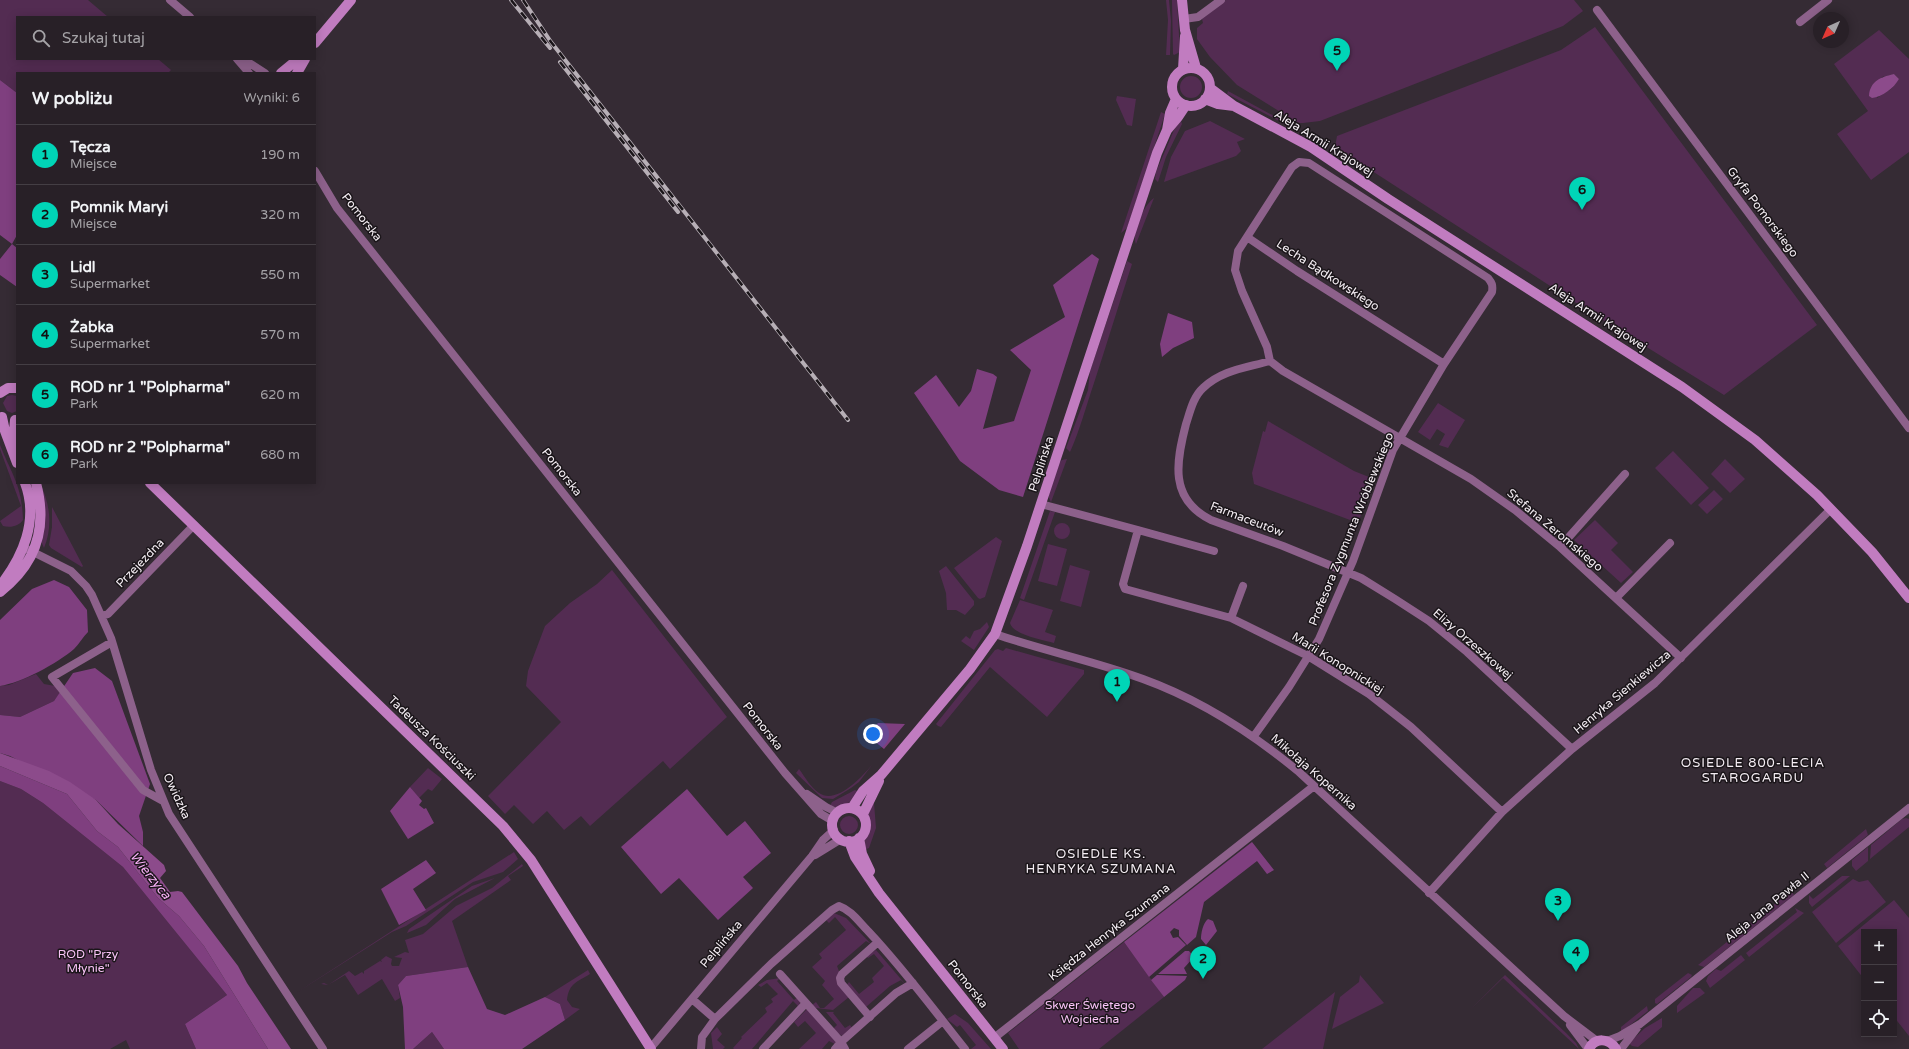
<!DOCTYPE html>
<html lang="pl">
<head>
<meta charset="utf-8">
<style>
  :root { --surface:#282027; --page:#30282f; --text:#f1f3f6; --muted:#a5a3a7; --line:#443e44; --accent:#00d5b7 }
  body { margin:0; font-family:"Varela Round",sans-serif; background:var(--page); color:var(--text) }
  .controls { position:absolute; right:12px; bottom:12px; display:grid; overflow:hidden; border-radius:0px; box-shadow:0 2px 10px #0003 }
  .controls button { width:36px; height:36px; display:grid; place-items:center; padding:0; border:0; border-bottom:1px solid var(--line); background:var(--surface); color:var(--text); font:20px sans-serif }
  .compass { position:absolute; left:1813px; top:12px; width:36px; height:36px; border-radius:50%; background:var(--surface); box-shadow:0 2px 10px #0003; rotate:225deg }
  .you { position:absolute; left:873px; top:734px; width:14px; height:14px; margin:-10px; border:3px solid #fff; border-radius:50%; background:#1a73e8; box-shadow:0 0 0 6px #1a73e833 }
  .badge { display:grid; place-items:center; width:26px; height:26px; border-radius:50%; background:var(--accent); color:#111; font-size:13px; font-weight:700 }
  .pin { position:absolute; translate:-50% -33px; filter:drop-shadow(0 1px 2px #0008) }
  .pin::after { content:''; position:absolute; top:21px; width:14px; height:12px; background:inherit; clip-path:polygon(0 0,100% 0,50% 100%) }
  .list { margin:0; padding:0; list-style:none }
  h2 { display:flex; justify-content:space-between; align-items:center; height:52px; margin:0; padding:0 16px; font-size:17px }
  h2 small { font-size:13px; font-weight:400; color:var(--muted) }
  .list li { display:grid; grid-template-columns:26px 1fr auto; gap:12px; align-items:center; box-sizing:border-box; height:60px; padding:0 16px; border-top:1px solid var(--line) }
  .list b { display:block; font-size:15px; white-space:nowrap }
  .list p { margin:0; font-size:13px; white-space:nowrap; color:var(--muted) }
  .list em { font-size:13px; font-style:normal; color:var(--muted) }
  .icon { flex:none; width:22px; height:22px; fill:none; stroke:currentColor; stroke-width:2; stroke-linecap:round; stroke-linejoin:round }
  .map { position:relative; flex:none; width:1909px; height:1049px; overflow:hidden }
  .search { position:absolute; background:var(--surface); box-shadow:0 2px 10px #0003; left:16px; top:16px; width:300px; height:44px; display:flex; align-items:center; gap:10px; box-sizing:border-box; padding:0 14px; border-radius:0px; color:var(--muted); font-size:15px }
  .panel { position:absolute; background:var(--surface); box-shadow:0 2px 10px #0003; left:16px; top:72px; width:300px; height:412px; border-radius:0px }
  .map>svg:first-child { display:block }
  .green { fill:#532c52; fill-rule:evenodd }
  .forest { fill:#7f3f7f }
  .water { fill:#8c4b8b }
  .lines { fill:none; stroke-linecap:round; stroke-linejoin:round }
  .street { stroke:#8d618b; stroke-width:8 }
  .secondary { stroke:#c17cc0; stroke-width:10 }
  .rail-casing { stroke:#b7afb6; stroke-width:4 }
  .rail { stroke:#1a1519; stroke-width:2.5; stroke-dasharray:8; stroke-linecap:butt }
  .labels { text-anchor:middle; stroke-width:3; stroke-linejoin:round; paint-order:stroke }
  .street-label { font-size:12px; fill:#f4edf3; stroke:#1a1519 }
  .park-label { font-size:12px; fill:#f9c3f7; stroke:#1a1519 }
  .neighbourhood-label { font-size:13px; letter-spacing:1px; fill:#f4edf3; stroke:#1a1519 }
  .water-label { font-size:13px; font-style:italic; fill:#f8b0f6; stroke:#1a1519 }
</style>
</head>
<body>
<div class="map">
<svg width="1909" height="1049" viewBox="0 0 1909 1049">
  <rect width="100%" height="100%" fill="#352b34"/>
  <path class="green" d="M0,0H88L108,17H17V59H158L171,70L168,73H17V93L0,80Z
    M1166,0H1169L1171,21L1170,55H1166L1168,20Z
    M1172,0H1177L1180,52L1174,55L1173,54Z
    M1226,0H1574L1583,11L1563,26L1320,121L1303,123H1298L1237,85L1210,57L1197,39V28L1203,23L1202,19Z
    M1595,27L1817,325L1724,395L1595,315L1335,147L1337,136L1561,50Z
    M1879,30L1909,59V152L1871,180L1837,134L1868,111L1834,64ZM1894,74L1899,79L1891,89L1877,98L1882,77Z
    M1180 87a11 11 0 1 1 22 0a11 11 0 1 1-22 0Z
    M1228,91L1296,128L1295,129L1227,94Z
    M1117,96L1136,99L1132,126L1127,125L1116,100Z
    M1161,112L1165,114L1132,214L1127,228L1121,233Z
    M1180,121H1181L1182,124L1166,157L1158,182L1155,179L1156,172L1174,130Z
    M1210,121L1245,139L1237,142L1241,151L1236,156L1164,182L1171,157L1185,131Z
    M1154,198L1136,244C1131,232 1144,205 1154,198Z
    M1127,261L1132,264C1119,304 1107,343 1094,383C1086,406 1080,430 1070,452L1066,448L1088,390L1090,371Z
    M12,395L17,396V411L12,413L7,411L3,403L7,396Z
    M1438,403L1465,420L1448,448L1439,445L1445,434L1437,429L1430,440L1418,432Z
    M1268,421L1354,471L1374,479L1358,523L1254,484L1252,473L1263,431L1265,432Z
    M0,445C12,475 22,485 23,520C19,526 11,528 3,526L0,521L21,506L0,449Z
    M1673,451L1709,488L1691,505L1655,468Z
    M1067,459L1051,502L1049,498V494L1059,463L1062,460Z
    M1725,459L1745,479L1730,493L1711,474Z
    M40,483C50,504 53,526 44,548L41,541Z
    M1714,490L1723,499L1707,514L1698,505Z
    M52,507L83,566L82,567L51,548L49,545L52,527Z
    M1050,511L1055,512L1024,600L1020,598Z
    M1595,520L1618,543L1611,550L1633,572L1621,583L1574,540Z
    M1054 531a8 8 0 1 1 16 0a8 8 0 1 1-16 0Z
    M996,537L1002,541L985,597L980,599L978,598L954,568Z
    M1048,544L1067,549L1057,586L1038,581Z
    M1070,565L1090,571L1081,607L1060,601Z
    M946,566L974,601V605L965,615L956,610H947L946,593L939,571Z
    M612,570L727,717L670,769L663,761L590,826L581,816L564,830L547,811L533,824L514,805L505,814L488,796L561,722L526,686L528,671L545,626L570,603L597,584Z
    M1020,600L1053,610L1045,632L1056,636L1054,643C1043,640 1013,635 1010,623Z
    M987,622L989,627L974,650L961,641L966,636L970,639L974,631L980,629Z
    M1006,648L1084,670V674L1047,717L990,667L941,727L938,726L936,724L995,650L998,649L1003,651Z
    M36,674L44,684L55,686L60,693L54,701L20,717L0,715V686L9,685Z
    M872,765L859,782L851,788L833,799L822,798L796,773L799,769C805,777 811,788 819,793C836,805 861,778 872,765Z
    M428,768L442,779L432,791L428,789L419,798L410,787Z
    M0,781L21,789L43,803L123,867L227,995L185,1024L196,1049H130L126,1040L110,1049H0Z
    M855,790L859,792C852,802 843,810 830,806L832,802Z
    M874,803L876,828L869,848L864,850C863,834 873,833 867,812Z
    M840 825a9 9 0 1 1 18 0a9 9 0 1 1-18 0Z
    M1906,818L1909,819V827L1870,859L1871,845L1902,819Z
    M1866,829L1868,835L1827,868L1824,864Z
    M1868,847V861L1856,871L1852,866V860Z
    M514,852L518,859L503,872L473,882L406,926L392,932L296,993Z
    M522,864L523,866L508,876L511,880L452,921L468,967L406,976L398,985L400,998L395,1001L382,979L358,995L345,975L328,985L321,984L324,983L328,985L349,971L355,976L362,972L364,974V971L380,961L382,962L381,960L386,956L392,959L391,964L392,966H399L402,958L394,957L405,952L409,953L405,940L423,934L456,906L492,888Z
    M1842,876H1850L1812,907L1809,903V895L1813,899Z
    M495,878L455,899L426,925L407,933L409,929L472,886Z
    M1853,879L1859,882L1868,880L1886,902L1836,943L1812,912Z
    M1791,891L1794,895L1704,967L1698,965Z
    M1894,900L1909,918V1036L1894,1017V932H1864V979L1838,946Z
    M1795,908L1804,913L1749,957L1746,953L1797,912Z
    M834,913L846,918L871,944L866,941L837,966L849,997L833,1010L816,1008L812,1005L816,1002L820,1008H824L834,999L822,985L825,981L812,967L822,958L819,954L846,930L835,917L829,923L826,920Z
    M1124,942L1164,997L1099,1049H1019L1008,1033Z
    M876,950L906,985L901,980L890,986L866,1007L846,986L849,982L859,994L874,982L872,978L884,966L874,954L868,958L866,956Z
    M1741,955L1745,960L1710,988L1706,981L1708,976L1716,969L1721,971Z
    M588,970L590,974C577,982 569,983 567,1000L572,1007L580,1009L565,1020L560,1004L545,997Z
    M1688,973L1692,975L1691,977L1657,1004L1655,1003V999Z
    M1360,975L1384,1003L1332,1029L1340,997L1359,982Z
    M1505,975L1566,1033L1576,1043L1579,1049L1503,978L1471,1009Z
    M780,978L777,981L794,1000L798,997L802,1000L798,1006L793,1001L752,1049H734L733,1048L742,1038L741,1037L767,1012L765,1008L773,1002L771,999L778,994L767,983L761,987L758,985L767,980Z
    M1693,988H1700L1705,993L1677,1013V1006Z
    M1335,992L1323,1049H1262Z
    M1647,1006L1648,1011L1621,1032V1027Z
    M806,1010H808L836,1040L835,1044L829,1041L822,1049H799L816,1033L805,1021L798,1027L794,1022Z
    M826,1012H834L833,1013L845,1028L850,1025L852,1028L842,1036L833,1029L837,1025Z
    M955,1014L968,1023L991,1049H971L976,1045L960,1025L957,1027L947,1019Z
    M1662,1018V1027L1638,1047L1632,1046L1629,1043L1645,1028Z
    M717,1027L722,1034L717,1040L725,1047L723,1049H713L711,1033Z
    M432,1032L444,1049H413Z"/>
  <path class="forest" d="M0,80L17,93V235L12,244L17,248V287L0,275V259L12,244L0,235Z
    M1092,254L1099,259L1023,497L999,490L960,461L914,393L936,375L959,407L971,391L977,369L993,374L997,377L983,429L1014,421L1031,370L1010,350L1065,317L1053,285Z
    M1168,313L1192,322L1194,338L1173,348L1162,357L1160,344Z
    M54,580L69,587L87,610L88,632C83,637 79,644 74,649C58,663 21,683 0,686V620L32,589Z
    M95,668L112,681L150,784L139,816L143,832V846L96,800L10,756L0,753V715L20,717L54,701L73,673Z
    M878,723L905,724L884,749L867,735Z
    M0,766L67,794L97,831L118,847L158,898L179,916L204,946L268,1049H196L185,1024L227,995L123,867L43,803L21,789L0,781Z
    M410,787L422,801L419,805L424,809L426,808L434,823L408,839L390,811Z
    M687,789L727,836L745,821L771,853L743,877L753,888L718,920L679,878L661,894L621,847Z
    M1252,842L1274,870L1267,874L1257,861L1204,902L1196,937L1187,945L1179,936V930L1174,928L1170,932L1173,938L1178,937L1186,945L1149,977L1124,942Z
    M426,860L436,873L413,889L426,910L399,925L381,889Z
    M1208,919L1213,921L1217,931L1206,945L1201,939C1201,933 1203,923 1208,919Z
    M1185,951H1189L1194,957L1184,968L1187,974H1158Z
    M468,967L487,1009L505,1015L545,997L560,1004L565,1020L522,1049H444L432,1032L413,1049H405L403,1007L398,985L406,976Z
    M1157,975L1187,976L1185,980L1164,997L1151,980Z"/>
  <path class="water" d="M1894,74L1899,79C1894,88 1882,97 1872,98L1869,96C1870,81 1881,77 1894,74Z
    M0,753L49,771L70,782L96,800L118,824L164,865L166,871L160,878L170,892L178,891L182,892L238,966L247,983L291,1049H268L204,946L179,916L158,898L118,847L97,831L67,794L0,766Z"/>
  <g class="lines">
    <path class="street" d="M170,0L190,17
      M1597,10L1909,428
      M1184,19L1198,17L1221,0
      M1800,22L1828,0
      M237,59L249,73
      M243,59L265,73
      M315,171L337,208L785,773L821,814L833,821
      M1247,237L1292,167L1299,162L1309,163L1488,278C1492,283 1493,285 1492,292L1444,364L1393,450L1353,561L1319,639L1289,687L1254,736
      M1270,361L1267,347L1242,291L1235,270L1238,251L1247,237L1297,271L1444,364
      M1041,504L1138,530L1123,584L1125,589L1231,618L1308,656L1369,694L1411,727L1502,812
      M1138,530L1214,551
      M23,547L71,571L86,586L92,595L111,638L151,770L169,814L323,1049
      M1560,547L1625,474
      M1616,598L1670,543
      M102,616L108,614L194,525
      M1231,618L1243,586
      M995,634C1044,651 1095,661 1143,679C1201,700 1252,733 1299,772L1564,1016L1597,1041
      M112,642L52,677L143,790L163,801
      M1572,749L1467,652L1429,621L1395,599L1361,578L1283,546L1211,520C1169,499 1176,462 1186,424C1190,412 1193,397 1203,388C1222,370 1246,368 1270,361L1283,371L1471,479L1515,510L1560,547L1681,658
      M807,794L826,807L838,813
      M815,855L841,839
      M1429,893L1502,812L1572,749L1655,683L1831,509
      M780,974L841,1042L896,993L913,983
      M692,999L715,1019L771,964L832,910L839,906C851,910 859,922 868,931C903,968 933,1009 965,1049
      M870,1017L841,983L840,978L842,974L878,942
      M1570,1025L1588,1049
      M994,1038L1314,786
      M1607,1041L1620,1036L1640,1024L1909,808
      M650,1047L654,1044L812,856L823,840L834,830
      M701,1049L702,1037L715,1019
      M763,1049L806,1003
      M835,1049L841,1042L845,1049
      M908,1049L943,1021
      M1621,1049L1637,1028"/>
    <path class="secondary" d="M1182,0L1185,30L1196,68
      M315,43L351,0
      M1172 87a19 19 0 1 1 38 0a19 19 0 1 1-38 0Z
      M1183,69L1185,36
      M281,73L298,59
      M297,73L305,59
      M1210,88L1234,106L1311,147L1388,199L1682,387L1755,440L1817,495L1872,552L1909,598
      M1205,99L1218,104L1234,106
      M1167,130L1178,117L1186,105
      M0,393L8,388H17
      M2,417L5,431L17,463
      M15,420L14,431L17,442
      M150,483L503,826L531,860L651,1049
      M0,586C23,557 39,520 25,483
      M0,592C36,564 48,528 36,483
      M852,808L863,791L881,775L970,669L995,634L1027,546L1157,153L1167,130L1170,113L1176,99
      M832 825a17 17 0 1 1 34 0a17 17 0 1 1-34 0Z
      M863,814L879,781
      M859,838L862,854L870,871
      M849,841L855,857L879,893L1003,1049
      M1589,1049C1595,1037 1609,1038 1616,1049"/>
    <defs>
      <path id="rail" d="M511,0L550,48
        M523,0L551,42L848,420
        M560,62L678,212"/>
    </defs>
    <use href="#rail" class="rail-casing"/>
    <use href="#rail" class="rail"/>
  </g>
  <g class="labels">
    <g class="street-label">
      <text transform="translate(1324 143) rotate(32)" y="4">Aleja Armii Krajowej</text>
      <text transform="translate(1763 212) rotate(53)" y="4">Gryfa Pomorskiego</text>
      <text transform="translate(362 217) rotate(52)" y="4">Pomorska</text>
      <text transform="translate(1328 275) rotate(33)" y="4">Lecha Bądkowskiego</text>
      <text transform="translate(1598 317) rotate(33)" y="4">Aleja Armii Krajowej</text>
      <text transform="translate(1041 464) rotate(-72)" y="4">Pelplińska</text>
      <text transform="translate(562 472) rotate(52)" y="4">Pomorska</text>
      <text transform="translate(1247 519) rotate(21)" y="4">Farmaceutów</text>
      <text transform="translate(1351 529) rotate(-68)" y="4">Profesora Zygmunta Wróblewskiego</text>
      <text transform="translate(1555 530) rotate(40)" y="4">Stefana Żeromskiego</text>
      <text transform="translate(140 563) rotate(-46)" y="4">Przejezdna</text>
      <text transform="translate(1473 644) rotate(41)" y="4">Elizy Orzeszkowej</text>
      <text transform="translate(1338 663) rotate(32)" y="4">Marii Konopnickiej</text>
      <text transform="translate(1622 692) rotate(-40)" y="4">Henryka Sienkiewicza</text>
      <text transform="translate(763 726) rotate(52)" y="4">Pomorska</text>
      <text transform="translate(432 738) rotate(44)" y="4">Tadeusza Kościuszki</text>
      <text transform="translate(1314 772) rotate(41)" y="4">Mikołaja Kopernika</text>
      <text transform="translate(177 796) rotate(65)" y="4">Owidzka</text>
      <text transform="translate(1767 907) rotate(-39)" y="4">Aleja Jana Pawła II</text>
      <text transform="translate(1109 932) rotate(-38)" y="4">Księdza Henryka Szumana</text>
      <text transform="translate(721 944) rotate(-50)" y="4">Pelplińska</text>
      <text transform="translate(968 984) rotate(52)" y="4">Pomorska</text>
    </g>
    <g class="park-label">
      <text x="88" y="958">ROD "Przy<tspan x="88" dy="14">Młynie"</tspan></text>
      <text x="1090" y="1009">Skwer Świętego<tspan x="1090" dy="14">Wojciecha</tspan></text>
    </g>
    <g class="neighbourhood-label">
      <text x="1753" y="767">OSIEDLE 800-LECIA<tspan x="1753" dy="15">STAROGARDU</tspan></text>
      <text x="1101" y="858">OSIEDLE KS.<tspan x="1101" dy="15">HENRYKA SZUMANA</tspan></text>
    </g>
    <g class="water-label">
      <text transform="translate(151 875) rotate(51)" y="5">Wierzyca</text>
    </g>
  </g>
</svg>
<div class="controls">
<button>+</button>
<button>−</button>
<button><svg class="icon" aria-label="locate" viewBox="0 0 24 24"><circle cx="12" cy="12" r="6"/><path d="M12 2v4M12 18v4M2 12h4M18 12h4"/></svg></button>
</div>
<svg class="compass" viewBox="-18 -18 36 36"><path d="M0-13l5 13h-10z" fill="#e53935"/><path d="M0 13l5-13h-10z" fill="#a5a3a7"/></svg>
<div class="you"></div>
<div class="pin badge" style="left:1117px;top:702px">1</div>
<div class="pin badge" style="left:1203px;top:979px">2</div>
<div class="pin badge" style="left:1558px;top:921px">3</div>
<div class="pin badge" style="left:1576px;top:972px">4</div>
<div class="pin badge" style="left:1337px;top:71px">5</div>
<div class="pin badge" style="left:1582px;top:210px">6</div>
<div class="search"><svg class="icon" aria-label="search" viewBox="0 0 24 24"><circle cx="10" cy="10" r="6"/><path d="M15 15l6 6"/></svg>Szukaj tutaj</div>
<section class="panel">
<h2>W pobliżu<small>Wyniki: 6</small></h2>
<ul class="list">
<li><span class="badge">1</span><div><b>Tęcza</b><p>Miejsce</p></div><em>190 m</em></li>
<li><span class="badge">2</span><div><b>Pomnik Maryi</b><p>Miejsce</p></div><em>320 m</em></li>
<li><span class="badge">3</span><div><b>Lidl</b><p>Supermarket</p></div><em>550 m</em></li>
<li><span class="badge">4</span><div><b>Żabka</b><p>Supermarket</p></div><em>570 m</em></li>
<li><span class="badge">5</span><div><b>ROD nr 1 &quot;Polpharma&quot;</b><p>Park</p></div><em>620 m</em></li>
<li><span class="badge">6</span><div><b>ROD nr 2 &quot;Polpharma&quot;</b><p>Park</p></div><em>680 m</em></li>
</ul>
</section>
</div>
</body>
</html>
